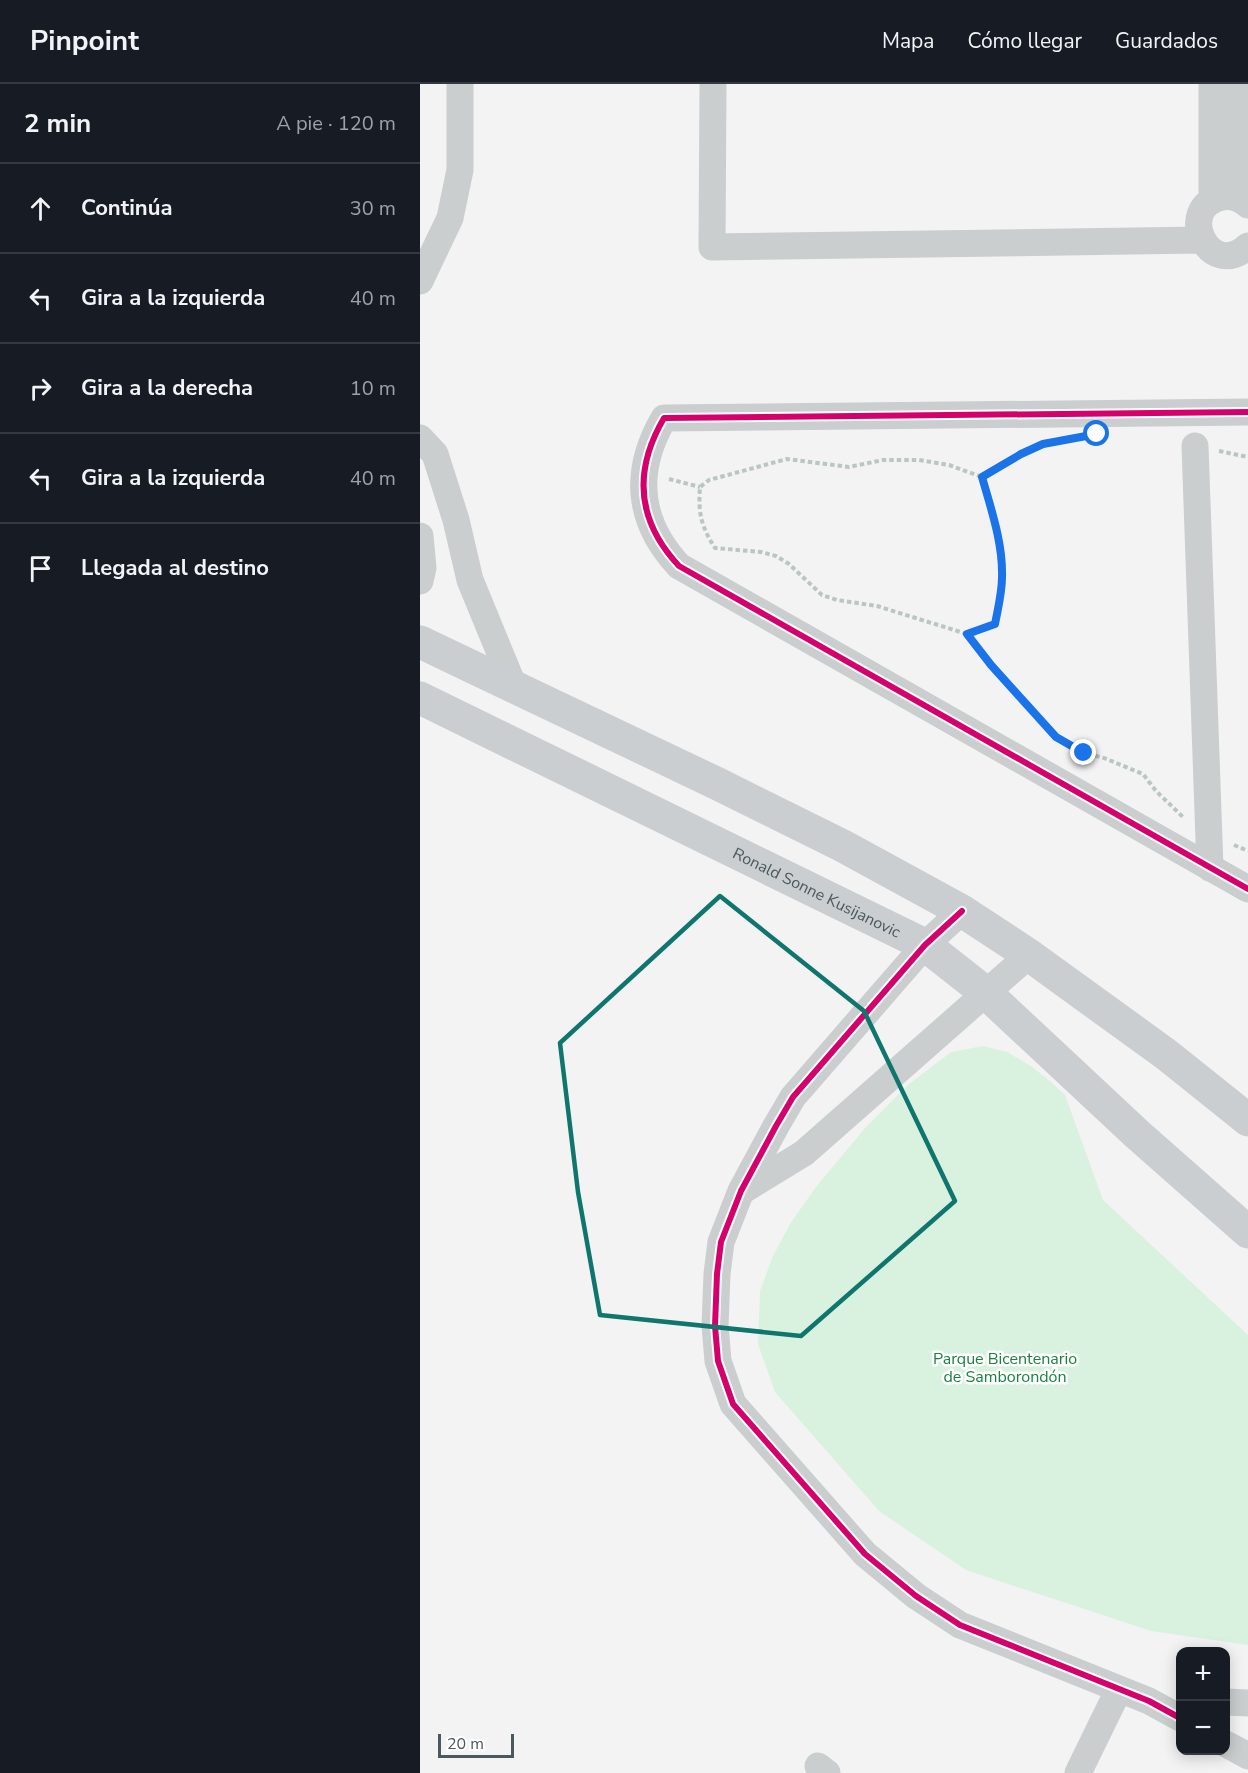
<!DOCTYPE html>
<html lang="es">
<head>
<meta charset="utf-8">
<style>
  :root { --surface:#171b24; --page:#242831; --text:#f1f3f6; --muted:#9ea1a6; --line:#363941 }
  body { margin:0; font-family:"Nunito Sans",sans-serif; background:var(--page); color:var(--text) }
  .controls { position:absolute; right:18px; bottom:18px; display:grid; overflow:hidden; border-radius:12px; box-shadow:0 3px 15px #0003 }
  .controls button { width:54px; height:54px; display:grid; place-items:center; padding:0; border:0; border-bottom:2px solid var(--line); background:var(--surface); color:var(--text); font:30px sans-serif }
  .scale { position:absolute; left:18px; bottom:15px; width:76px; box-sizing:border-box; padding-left:6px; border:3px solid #4a585f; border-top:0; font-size:16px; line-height:21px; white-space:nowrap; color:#4a585f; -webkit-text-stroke:4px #fff; paint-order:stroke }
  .stop { position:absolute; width:18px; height:18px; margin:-14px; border:4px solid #1a73e8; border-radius:50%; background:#fff }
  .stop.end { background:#1a73e8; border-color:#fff; box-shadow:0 2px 6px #0008 }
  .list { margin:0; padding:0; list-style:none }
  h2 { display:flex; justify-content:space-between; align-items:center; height:78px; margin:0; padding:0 24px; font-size:26px }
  h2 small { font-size:20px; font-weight:400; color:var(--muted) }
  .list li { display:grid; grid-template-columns:39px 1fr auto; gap:18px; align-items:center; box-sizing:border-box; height:90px; padding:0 24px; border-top:2px solid var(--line) }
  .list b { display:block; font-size:22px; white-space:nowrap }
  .list em { font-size:20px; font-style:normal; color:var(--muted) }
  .icon { flex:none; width:33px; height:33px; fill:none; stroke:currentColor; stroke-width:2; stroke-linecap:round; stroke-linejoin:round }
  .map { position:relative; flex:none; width:828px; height:1689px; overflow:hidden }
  header { display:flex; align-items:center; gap:36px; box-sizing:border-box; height:84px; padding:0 30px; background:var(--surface); border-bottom:2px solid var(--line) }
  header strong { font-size:28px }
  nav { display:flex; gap:33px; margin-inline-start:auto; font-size:21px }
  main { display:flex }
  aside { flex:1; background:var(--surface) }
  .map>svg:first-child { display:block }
  .green { fill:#d9f1df }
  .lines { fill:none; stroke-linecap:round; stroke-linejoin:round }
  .path { stroke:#bac6c1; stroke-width:4; stroke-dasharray:4.5 3; stroke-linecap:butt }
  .street { stroke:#cacecf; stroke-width:27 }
  .secondary { stroke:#cbced0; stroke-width:33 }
  .cycleway-casing { stroke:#fff; stroke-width:10 }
  .cycleway { stroke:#d6006c; stroke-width:6 }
  .route { stroke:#1a73e8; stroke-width:8 }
  .marked { fill:none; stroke:#0f766e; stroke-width:4.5; stroke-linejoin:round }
  .labels { text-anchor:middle; stroke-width:5; stroke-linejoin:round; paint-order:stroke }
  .street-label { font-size:16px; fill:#4a585f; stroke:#fff }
  .park-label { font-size:16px; fill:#1b8141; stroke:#fff }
</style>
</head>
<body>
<header>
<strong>Pinpoint</strong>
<nav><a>Mapa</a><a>Cómo llegar</a><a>Guardados</a></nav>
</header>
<main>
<aside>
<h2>2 min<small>A pie · 120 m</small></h2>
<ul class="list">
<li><svg class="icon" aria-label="ahead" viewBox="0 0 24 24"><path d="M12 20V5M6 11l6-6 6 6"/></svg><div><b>Continúa</b></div><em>30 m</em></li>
<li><svg class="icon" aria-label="left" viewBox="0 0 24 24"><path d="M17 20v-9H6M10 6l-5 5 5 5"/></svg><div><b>Gira a la izquierda</b></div><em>40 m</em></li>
<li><svg class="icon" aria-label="right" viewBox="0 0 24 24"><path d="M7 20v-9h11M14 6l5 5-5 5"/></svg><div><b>Gira a la derecha</b></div><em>10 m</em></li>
<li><svg class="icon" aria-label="left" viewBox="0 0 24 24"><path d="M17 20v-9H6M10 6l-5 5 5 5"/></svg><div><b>Gira a la izquierda</b></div><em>40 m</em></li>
<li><svg class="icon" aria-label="arrive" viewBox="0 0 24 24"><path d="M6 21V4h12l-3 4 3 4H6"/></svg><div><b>Llegada al destino</b></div></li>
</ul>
</aside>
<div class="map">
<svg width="828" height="1689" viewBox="0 0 828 1689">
  <rect width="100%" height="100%" fill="#f3f3f3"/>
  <path class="green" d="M563,962L587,968L611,982L631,998L645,1011L683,1116L828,1251V1561L731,1547L546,1486L459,1427L355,1308L338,1260L340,1207L353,1172L370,1140L396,1103L446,1043L489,1000L531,968Z"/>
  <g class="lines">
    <path class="path" d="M799,367L828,373
      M562,393C571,425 584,460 582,494C582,509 578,525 575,540L547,550L457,522L417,516L402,511L369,480L356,472L341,468L295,464C281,442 278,429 280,403L289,396L367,375L429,383L463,376H499L529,381L562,393L601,370L632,358
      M249,395L280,403
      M547,550L571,581L636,653L664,669L684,674L723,690L736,707L763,733
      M814,761L828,767"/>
    <path class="street" d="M293,0L292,163L782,156
      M817,114L818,0
      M792,117V0
      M828,121C821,115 812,111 802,113C754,123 789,198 828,162
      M0,197L30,134L40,86V0
      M828,328L244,334C213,387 217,437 259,482L828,805
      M0,354L15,370L36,436L50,496L94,603
      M775,362L790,784
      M0,452L3,484L0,497
      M542,827L505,861L373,1013L356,1042L321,1107L301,1158L297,1190L295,1242L298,1277L313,1320L445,1470L496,1512L540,1541L729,1617L760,1634
      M322,1107L384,1069L609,871
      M806,1618L828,1619
      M806,1660L828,1672
      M398,1682L407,1689
      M658,1689L699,1605"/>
    <g class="secondary">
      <path d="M0,558L296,699L423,762L542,827L609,871L747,971L828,1036"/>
      <path id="s1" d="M0,614L505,861L566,909L717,1050L828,1148"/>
    </g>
    <defs>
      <path id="cycleway" d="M828,328L244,334C213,387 217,437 259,482L828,805
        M542,827L505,861L373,1013L356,1042L321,1107L301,1158L297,1190L295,1242L298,1277L313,1320L445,1470L496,1512L540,1541L729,1617L760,1634"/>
    </defs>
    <use href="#cycleway" class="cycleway-casing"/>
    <use href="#cycleway" class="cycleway"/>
  </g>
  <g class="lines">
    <path class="route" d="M664,669L636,653L571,581L547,550L575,540C578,524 582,509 582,493C583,459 571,425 562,393L601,370L623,360L677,350"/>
  </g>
  <path class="marked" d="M300,812L444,927L535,1117L381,1252L180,1231L158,1108L140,959Z"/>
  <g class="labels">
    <g class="street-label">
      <text dy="6" stroke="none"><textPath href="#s1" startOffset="442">Ronald Sonne Kusijanovic</textPath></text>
    </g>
    <g class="park-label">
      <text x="585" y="1280">Parque Bicentenario<tspan x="585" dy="18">de Samborondón</tspan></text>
    </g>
  </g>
</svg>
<div class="controls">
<button>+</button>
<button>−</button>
</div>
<div class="scale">20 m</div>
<div class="stop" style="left:677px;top:350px"></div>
<div class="stop end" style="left:664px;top:669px"></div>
</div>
</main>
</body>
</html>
